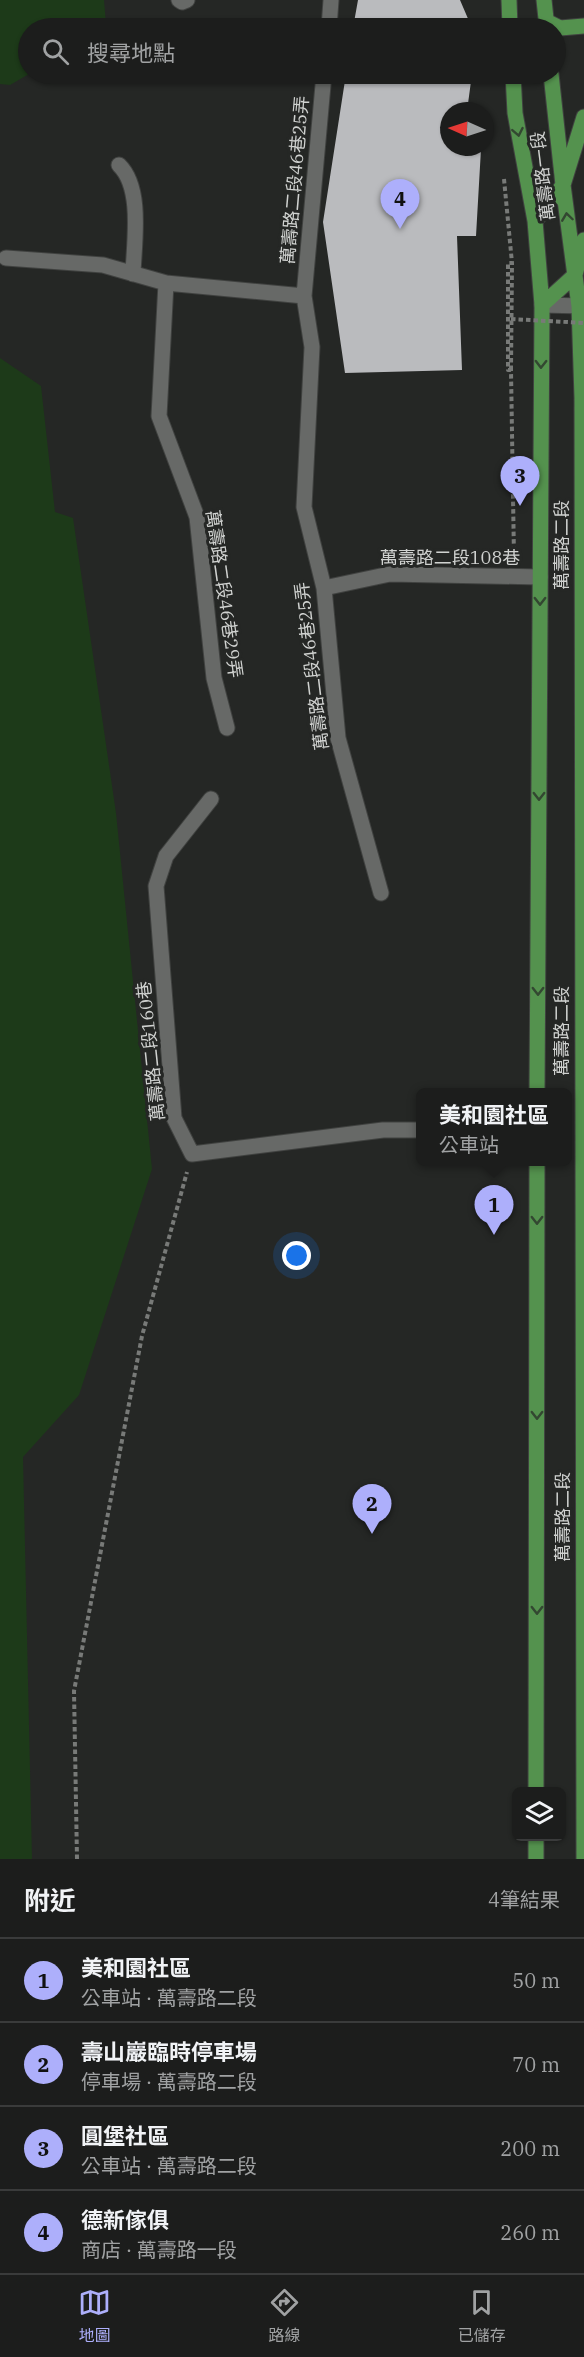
<!DOCTYPE html>
<html lang="zh-TW">
<head>
<meta charset="utf-8">
<style>
  :root { --surface:#1c1d1c; --page:#252625; --text:#f1f3f6; --muted:#a0a2a3; --line:#3a3b3b; --accent:#adaffb }
  body { margin:0; font-family:"IBM Plex Serif","Noto Sans TC",serif; background:var(--page); color:var(--text) }
  .controls { position:absolute; right:18px; bottom:18px; display:grid; overflow:hidden; border-radius:9px; box-shadow:0 2px 4px #0004 }
  .controls button { width:54px; height:54px; display:grid; place-items:center; padding:0; border:0; border-bottom:2px solid var(--line); background:var(--surface); color:var(--text); font:30px sans-serif }
  .compass { position:absolute; left:440px; top:102px; width:54px; height:54px; border-radius:50%; background:var(--surface); box-shadow:0 2px 4px #0004; rotate:273deg }
  .you { position:absolute; left:297px; top:1256px; width:21px; height:21px; margin:-15px; border:4px solid #fff; border-radius:50%; background:#1a73e8; box-shadow:0 0 0 9px #1a73e833 }
  .badge { display:grid; place-items:center; width:39px; height:39px; border-radius:50%; background:var(--accent); color:#111; font-size:20px; font-weight:700 }
  .pin { position:absolute; translate:-50% -50px; filter:drop-shadow(0 2px 3px #0008) }
  .pin::after { content:''; position:absolute; top:32px; width:21px; height:18px; background:inherit; clip-path:polygon(0 0,100% 0,50% 100%) }
  .popup { position:absolute; left:416px; top:1088px; width:156px; height:78px; box-sizing:border-box; display:grid; place-content:center; border-radius:9px; background:var(--surface); filter:drop-shadow(0 2px 4px #0005); font-size:20px; white-space:nowrap; color:var(--muted) }
  .popup b { font-size:22px; color:var(--text) }
  .popup::after { content:''; position:absolute; left:50%; top:100%; margin-left:-12px; border:12px solid transparent; border-top-color:var(--surface) }
  .list { margin:0; padding:0; list-style:none }
  h2 { display:flex; justify-content:space-between; align-items:center; height:78px; margin:0; padding:0 24px; font-size:26px }
  h2 small { font-size:20px; font-weight:400; color:var(--muted) }
  .list li { display:grid; grid-template-columns:39px 1fr auto; gap:18px; align-items:center; box-sizing:border-box; height:84px; padding:0 24px; border-top:2px solid var(--line) }
  .list b { display:block; font-size:22px; white-space:nowrap }
  .list p { margin:0; font-size:20px; white-space:nowrap; color:var(--muted) }
  .list em { font-size:20px; font-style:normal; color:var(--muted) }
  .icon { flex:none; width:33px; height:33px; fill:none; stroke:currentColor; stroke-width:2; stroke-linecap:round; stroke-linejoin:round }
  .map { position:relative; flex:none; width:584px; height:1859px; overflow:hidden }
  .search { position:absolute; background:var(--surface); box-shadow:0 2px 4px #0004; left:18px; right:18px; top:18px; height:66px; display:flex; align-items:center; gap:15px; box-sizing:border-box; padding:0 21px; border-radius:33px; color:var(--muted); font-size:22px }
  .sheet { height:414px; background:var(--surface) }
  nav { display:flex; justify-content:space-around; align-items:center; box-sizing:border-box; height:84px; border-top:2px solid var(--line); background:var(--surface); font-size:16px; color:var(--muted) }
  nav a { display:grid; justify-items:center; gap:3px }
  nav .on { color:var(--accent) }
  .map>svg:first-child { display:block }
  .green { fill:#1d3a19 }
  .building { fill:#babbbe }
  .lines { fill:none; stroke-linecap:round; stroke-linejoin:round }
  .minor-casing { stroke:#404240; stroke-width:17 }
  .major-casing { stroke:#404240; stroke-width:17 }
  .path { stroke:#787a78; stroke-width:4; stroke-dasharray:4.5 3; stroke-linecap:butt }
  .minor { stroke:#676967; stroke-width:15 }
  .major { stroke:#54924e; stroke-width:15 }
  .path-bridge { stroke:#787a78; stroke-width:4; stroke-dasharray:4.5 3; stroke-linecap:butt }
  .oneway { stroke:#334731 }
  .labels { text-anchor:middle; stroke-width:6; stroke-linejoin:round; paint-order:stroke }
  .street-label { font-size:18px; fill:#d0d2d0; stroke:#252725 }
</style>
</head>
<body>
<div class="map">
<svg width="584" height="1859" viewBox="0 0 584 1859">
  <rect width="100%" height="100%" fill="#252725"/>
  <path class="green" d="M0,0H104L106,24L99,28H28L29,74L10,85L0,84Z
    M0,358L41,386L55,512L73,518L116,813L152,1169L79,1395L23,1457L32,1859H0Z"/>
  <path class="building" d="M358,0H460L472,28H353Z
    M346,74H472L467,111H449V147L481,149L476,236H457L462,370L345,373L323,222Z"/>
  <g class="lines">
    <defs>
      <path id="minor" d="M179,0L182,2L187,0
        M329,28L331,0
        M324,74L304,296L312,347L304,507L324,588L338,738L381,893
        M119,165C143,188 134,243 133,274
        M6,258L103,265L166,283
        M542,305L584,306
        M324,588L390,574L540,577
        M227,728L214,678L197,517L159,416L166,283L304,296
        M211,799L166,856L156,886L174,1118L192,1154L383,1130H420"/>
      <path id="major" d="M509,0L510,28
        M544,0L547,28
        M546,21L560,28L584,26
        M513,74L515,113L535,221L542,305L537,1092
        M551,74L563,185L579,306L582,398L584,1859
        M535,221L563,185L584,117
        M542,305L575,275L584,240
        M536,1792L537,1162
        M536,1859V1836"/>
    </defs>
    <use href="#minor" class="minor-casing"/>
    <use href="#major" class="major-casing"/>
    <path class="path" d="M504,179L512,263H508V370H511L514,558
      M511,370L512,263
      M77,1859L74,1691L142,1336L187,1172"/>
    <use href="#minor" class="minor"/>
    <use href="#major" class="major"/>
    <path class="path-bridge" d="M511,319L584,323"/>
  </g>
  <defs><path id="oneway-chevron" d="M-2-3.5L2.5 0L-2 3.5" fill="none" stroke-width="1.6" stroke-linecap="round" stroke-linejoin="round" transform="scale(1.5)"/></defs>
  <g class="oneway">
    <use href="#oneway-chevron" transform="translate(518 132) rotate(79)"/>
    <use href="#oneway-chevron" transform="translate(567 217) rotate(-98)"/>
    <use href="#oneway-chevron" transform="translate(541 364) rotate(91)"/>
    <use href="#oneway-chevron" transform="translate(540 601) rotate(90)"/>
    <use href="#oneway-chevron" transform="translate(539 796) rotate(90)"/>
    <use href="#oneway-chevron" transform="translate(538 991) rotate(90)"/>
    <use href="#oneway-chevron" transform="translate(537 1220) rotate(90)"/>
    <use href="#oneway-chevron" transform="translate(537 1415) rotate(90)"/>
    <use href="#oneway-chevron" transform="translate(537 1610) rotate(90)"/>
  </g>
  <g class="labels">
    <g class="street-label">
      <text transform="translate(543 176) rotate(-97)" y="6">萬壽路一段</text>
      <text transform="translate(295 180) rotate(-85)" y="6">萬壽路二段46巷25弄</text>
      <text transform="translate(562 545) rotate(-90)" y="6">萬壽路二段</text>
      <text x="450" y="564">萬壽路二段108巷</text>
      <text transform="translate(224 594) rotate(82)" y="6">萬壽路二段46巷29弄</text>
      <text transform="translate(312 666) rotate(-97)" y="6">萬壽路二段46巷25弄</text>
      <text transform="translate(562 1031) rotate(-90)" y="6">萬壽路二段</text>
      <text transform="translate(151 1051) rotate(-96)" y="6">萬壽路二段160巷</text>
      <text transform="translate(563 1517) rotate(-90)" y="6">萬壽路二段</text>
    </g>
  </g>
</svg>
<div class="controls">
<button><svg class="icon" aria-label="layers" viewBox="0 0 24 24"><path d="M12 4l9 5-9 5-9-5zM3 14l9 5 9-5"/></svg></button>
</div>
<svg class="compass" viewBox="-18 -18 36 36"><path d="M0-13l5 13h-10z" fill="#e53935"/><path d="M0 13l5-13h-10z" fill="#a0a2a3"/></svg>
<div class="you"></div>
<div class="pin badge" style="left:494px;top:1235px">1</div>
<div class="popup"><b>美和園社區</b>公車站</div>
<div class="pin badge" style="left:372px;top:1534px">2</div>
<div class="pin badge" style="left:520px;top:506px">3</div>
<div class="pin badge" style="left:400px;top:229px">4</div>
<div class="search"><svg class="icon" aria-label="search" viewBox="0 0 24 24"><circle cx="10" cy="10" r="6"/><path d="M15 15l6 6"/></svg>搜尋地點</div>
</div>
<section class="sheet">
<h2>附近<small>4筆結果</small></h2>
<ul class="list">
<li><span class="badge">1</span><div><b>美和園社區</b><p>公車站 · 萬壽路二段</p></div><em>50 m</em></li>
<li><span class="badge">2</span><div><b>壽山巖臨時停車場</b><p>停車場 · 萬壽路二段</p></div><em>70 m</em></li>
<li><span class="badge">3</span><div><b>圓堡社區</b><p>公車站 · 萬壽路二段</p></div><em>200 m</em></li>
<li><span class="badge">4</span><div><b>德新傢俱</b><p>商店 · 萬壽路一段</p></div><em>260 m</em></li>
</ul>
</section>
<nav>
<a class="on"><svg class="icon" aria-label="map" viewBox="0 0 24 24"><path d="M3 6l6-2 6 2 6-2v14l-6 2-6-2-6 2zM9 4v14M15 6v14"/></svg>地圖</a>
<a><svg class="icon" aria-label="directions" viewBox="0 0 24 24"><path d="M12 3l9 9-9 9-9-9zM9 14v-3h6M13 9l2 2-2 2"/></svg>路線</a>
<a><svg class="icon" aria-label="saved" viewBox="0 0 24 24"><path d="M7 4h10v16l-5-4-5 4z"/></svg>已儲存</a>
</nav>
</body>
</html>
